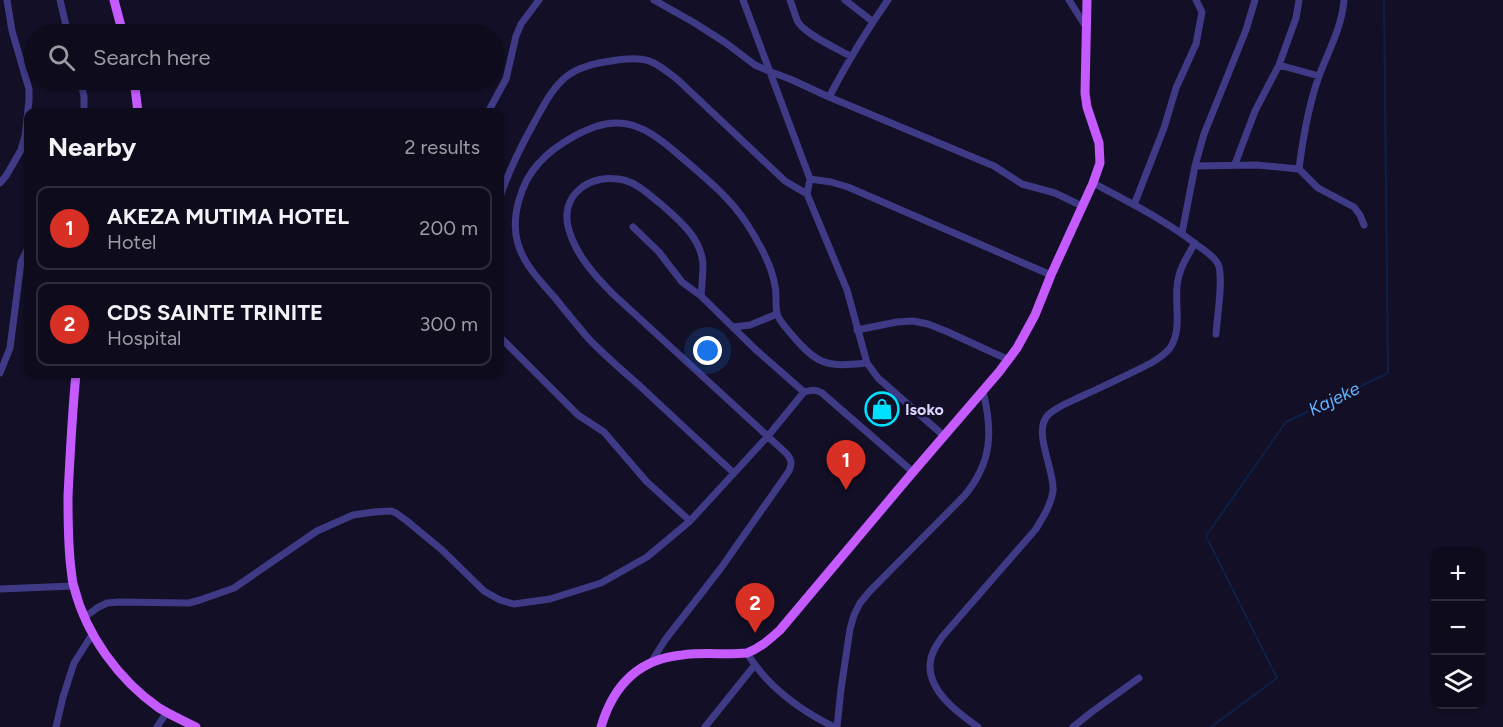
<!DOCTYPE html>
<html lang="en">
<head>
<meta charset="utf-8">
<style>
  :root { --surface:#0e0b1c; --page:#171425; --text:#f1f3f6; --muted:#9b9ba3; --line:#2e2b3b; --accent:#d93025 }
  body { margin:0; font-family:Figtree,sans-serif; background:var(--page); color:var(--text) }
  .controls { position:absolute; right:18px; bottom:18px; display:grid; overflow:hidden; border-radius:12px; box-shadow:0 2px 4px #0004 }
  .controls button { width:54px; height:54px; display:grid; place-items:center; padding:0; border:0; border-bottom:2px solid var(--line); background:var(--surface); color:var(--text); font:30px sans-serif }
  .you { position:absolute; left:708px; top:351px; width:21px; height:21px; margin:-15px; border:4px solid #fff; border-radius:50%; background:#1a73e8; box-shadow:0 0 0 9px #1a73e833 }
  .badge { display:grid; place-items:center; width:39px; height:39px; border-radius:50%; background:var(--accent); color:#fff; font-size:20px; font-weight:700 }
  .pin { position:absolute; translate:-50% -50px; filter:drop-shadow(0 2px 3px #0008) }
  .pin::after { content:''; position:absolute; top:32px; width:21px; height:18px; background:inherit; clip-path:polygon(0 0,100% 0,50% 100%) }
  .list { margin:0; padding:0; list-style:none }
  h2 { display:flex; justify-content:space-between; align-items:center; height:78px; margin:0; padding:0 24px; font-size:26px }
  h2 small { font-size:20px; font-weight:400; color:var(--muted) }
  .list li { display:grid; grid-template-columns:39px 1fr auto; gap:18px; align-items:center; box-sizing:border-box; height:84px; margin:0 12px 12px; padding:0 12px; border:2px solid var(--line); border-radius:12px }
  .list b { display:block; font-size:22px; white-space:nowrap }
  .list p { margin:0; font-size:20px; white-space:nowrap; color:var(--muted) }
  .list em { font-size:20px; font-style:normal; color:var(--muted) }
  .icon { flex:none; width:33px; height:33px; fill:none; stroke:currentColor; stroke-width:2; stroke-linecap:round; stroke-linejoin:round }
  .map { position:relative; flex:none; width:1503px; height:727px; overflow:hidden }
  .search { position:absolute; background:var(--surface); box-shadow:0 2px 4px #0004; left:24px; top:24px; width:480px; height:66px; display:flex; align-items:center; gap:15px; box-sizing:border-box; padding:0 21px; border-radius:33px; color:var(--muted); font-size:22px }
  .panel { position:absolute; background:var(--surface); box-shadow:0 2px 4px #0004; left:24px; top:108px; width:480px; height:270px; border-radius:12px }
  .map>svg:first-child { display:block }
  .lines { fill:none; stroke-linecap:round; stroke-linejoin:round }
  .stream { stroke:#0c2148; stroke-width:2 }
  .minor { stroke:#3e3a85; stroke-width:7 }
  .major { stroke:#c55bff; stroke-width:9 }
  .labels { text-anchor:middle; stroke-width:5; stroke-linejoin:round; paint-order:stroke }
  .poi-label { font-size:16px; font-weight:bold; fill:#dad4ff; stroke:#130f26; text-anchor:start }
  .water-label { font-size:18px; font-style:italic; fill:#62b3ff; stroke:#130f26 }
</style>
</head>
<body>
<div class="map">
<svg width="1503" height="727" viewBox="0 0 1503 727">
  <rect width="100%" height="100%" fill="#130f26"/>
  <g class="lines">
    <path class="stream" d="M1211,727L1277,678L1206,536L1286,422L1388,373L1384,0"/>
    <path class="minor" d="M60,0L68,34
      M654,0L693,22L726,43L755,65L771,72L790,79L829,97L994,166L1022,184L1055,193L1082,206
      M743,0L810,179L807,194L847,290L867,363L878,378L944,436
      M790,0C793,7 795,16 798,22C805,34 838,49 850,56
      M845,0L872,21
      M1069,0L1086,27
      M1279,65L1319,76
      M80,80L84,96V112
      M829,97C847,63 866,31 888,0
      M488,112L506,79L516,36L521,24L539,0
      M1235,164L1255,111L1279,65L1296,18L1299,0
      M1195,166L1257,165L1299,169L1318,188L1354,207L1360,215L1364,225
      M1299,169C1303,137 1308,107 1319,76C1328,52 1342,27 1344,0
      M810,179L831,182L848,187L1051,275
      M0,183L6,176L21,150L25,136L29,100V89L12,31L7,0
      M1093,183C1129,202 1165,220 1197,245C1204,250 1214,256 1218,264C1224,276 1217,318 1216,334
      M500,197C509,170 521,146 535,121C544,105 552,88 567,76C579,67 596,63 611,61C645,55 652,59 678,80L785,181L807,194
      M1134,205L1164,128L1176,88L1196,44L1202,12L1196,0
      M633,227L659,252L682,282L701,296C702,285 703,274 703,264C701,238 680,221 662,205C650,196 639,184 624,180C591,172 558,195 569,230C576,255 595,276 613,294L787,454C792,461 792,464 789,471L721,568L665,640L650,664
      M1182,233L1195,166L1204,134L1246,30L1255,0
      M701,296L754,348L804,392
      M733,327L750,325L777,314
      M857,330L897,322L913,321L928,324L948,332L1009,360
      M500,337L578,415L604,432L646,481L690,521L768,436L804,392C812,390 815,389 822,393L913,472
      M0,373L10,348L21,262L28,248
      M734,473C703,445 672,416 641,387C623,371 604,355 588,338C577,325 566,312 556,299C542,283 524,265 518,244C510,218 521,182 539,163C555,145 592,122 618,123C642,123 664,142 680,156C704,177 730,197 747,224C758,241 772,266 775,286C777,294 775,305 777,313C778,320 787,329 792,335C818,366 828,367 867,363
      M0,589L73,586
      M85,617L97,608L107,603L119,602L189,603L200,600L234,588L317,531L353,515L374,512L391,511L396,513L407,521L442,550L484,591L500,600L514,604L550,599L601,583L647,557L690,521
      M747,653C767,686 800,710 834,727
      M56,727L63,697L74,663L93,633
      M157,727L167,712
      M705,727L754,666
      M837,727L841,689L850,629L854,615L860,603L869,592L965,495C992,462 993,432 983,391
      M978,727C958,713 928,691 930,664C931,653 936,646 942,637L1036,529C1043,517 1051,505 1053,491C1055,470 1032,432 1048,415C1056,407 1070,402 1080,397C1104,386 1128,375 1151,363C1158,359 1165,354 1170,348C1182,331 1175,306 1177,287C1178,270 1187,257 1195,243
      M1073,727L1093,711L1139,678"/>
    <path class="major" d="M114,0L123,34
      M134,80L138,112
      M76,374C72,415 70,455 68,496C68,521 68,545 71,569C72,575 72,582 74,587C86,635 119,680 159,708C171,715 183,721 196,727
      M601,727C613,686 638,659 682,655C703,652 725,655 747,653C760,648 769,640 780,630L913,472L999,372L1017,348L1035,315L1051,275L1093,183L1100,163L1099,143L1087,107L1085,93L1087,0"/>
  </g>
  <defs>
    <symbol id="shop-ring" viewBox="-11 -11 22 22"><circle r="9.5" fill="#130f26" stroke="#00e0ff" stroke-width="1.5"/><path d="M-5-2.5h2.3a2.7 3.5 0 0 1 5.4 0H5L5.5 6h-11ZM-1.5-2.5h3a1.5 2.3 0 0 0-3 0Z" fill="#00e0ff"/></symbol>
  </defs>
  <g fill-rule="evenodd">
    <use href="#shop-ring" x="863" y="390" width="38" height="38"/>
  </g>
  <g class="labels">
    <g class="poi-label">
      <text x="905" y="415">Isoko</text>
    </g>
    <g class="water-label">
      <text transform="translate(1334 399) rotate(-26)" y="6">Kajeke</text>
    </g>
  </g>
</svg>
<div class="controls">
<button>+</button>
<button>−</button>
<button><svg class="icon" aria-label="layers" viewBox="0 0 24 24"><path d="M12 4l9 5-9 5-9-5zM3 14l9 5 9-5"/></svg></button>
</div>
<div class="you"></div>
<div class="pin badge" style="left:846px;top:490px">1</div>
<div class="pin badge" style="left:755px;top:633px">2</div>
<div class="search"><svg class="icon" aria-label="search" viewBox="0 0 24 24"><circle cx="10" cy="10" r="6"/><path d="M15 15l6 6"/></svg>Search here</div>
<section class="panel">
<h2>Nearby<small>2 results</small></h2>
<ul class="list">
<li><span class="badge">1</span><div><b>AKEZA MUTIMA HOTEL</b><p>Hotel</p></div><em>200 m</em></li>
<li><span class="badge">2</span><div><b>CDS SAINTE TRINITE</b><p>Hospital</p></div><em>300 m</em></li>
</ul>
</section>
</div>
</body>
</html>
